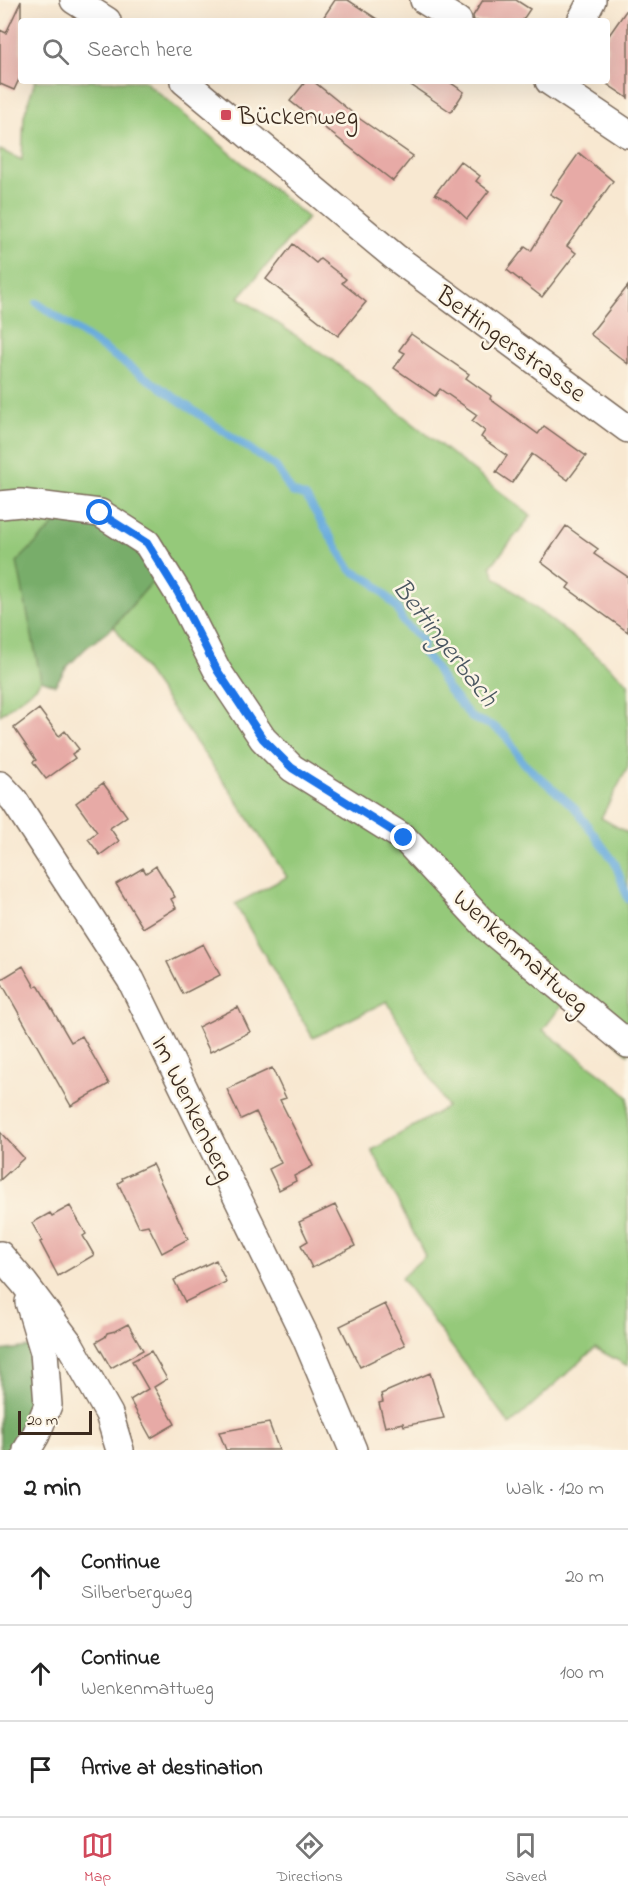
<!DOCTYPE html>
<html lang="en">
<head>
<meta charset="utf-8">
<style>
  :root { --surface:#fff; --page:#f2f2f2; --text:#222; --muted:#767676; --line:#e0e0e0; --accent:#d1495b }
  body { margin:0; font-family:"Indie Flower",sans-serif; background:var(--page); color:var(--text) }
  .scale { position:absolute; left:18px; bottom:15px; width:74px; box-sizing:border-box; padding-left:6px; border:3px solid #3b2a1e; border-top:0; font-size:16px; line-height:21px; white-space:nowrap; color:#3b2a1e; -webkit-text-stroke:4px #fcf5e5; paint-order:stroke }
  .stop { position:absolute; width:18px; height:18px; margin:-14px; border:4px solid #1a73e8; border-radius:50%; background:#fff }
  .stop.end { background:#1a73e8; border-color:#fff; box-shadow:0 2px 6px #0008 }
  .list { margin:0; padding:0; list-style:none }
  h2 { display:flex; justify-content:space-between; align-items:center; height:78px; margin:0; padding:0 24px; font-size:26px }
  h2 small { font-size:20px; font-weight:400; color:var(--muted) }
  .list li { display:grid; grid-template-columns:39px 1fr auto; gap:18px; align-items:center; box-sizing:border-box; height:96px; padding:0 24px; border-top:2px solid var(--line) }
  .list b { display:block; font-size:22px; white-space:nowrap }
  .list p { margin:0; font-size:20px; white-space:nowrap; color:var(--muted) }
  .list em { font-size:20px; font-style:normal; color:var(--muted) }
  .icon { flex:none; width:33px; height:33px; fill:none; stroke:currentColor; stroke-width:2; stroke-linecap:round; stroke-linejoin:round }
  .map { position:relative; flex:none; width:628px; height:1450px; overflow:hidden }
  .search { position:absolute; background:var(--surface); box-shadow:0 6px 24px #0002; left:18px; right:18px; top:18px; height:66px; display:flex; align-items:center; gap:15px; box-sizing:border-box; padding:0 21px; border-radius:6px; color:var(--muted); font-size:22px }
  .sheet { height:366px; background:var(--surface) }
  nav { display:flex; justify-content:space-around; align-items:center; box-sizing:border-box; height:84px; border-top:2px solid var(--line); background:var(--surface); font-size:16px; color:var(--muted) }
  nav a { display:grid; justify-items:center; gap:3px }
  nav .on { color:var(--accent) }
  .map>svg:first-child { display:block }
  .green { fill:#95c97a; stroke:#687a4c; stroke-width:1.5 }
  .forest { fill:#78ad6a; stroke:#5a6c44; stroke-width:1.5 }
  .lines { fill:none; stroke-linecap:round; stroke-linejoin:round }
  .stream { stroke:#67abdd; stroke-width:8 }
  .building { fill:#e7aaa6 }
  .minor-casing { stroke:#7d6c5d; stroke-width:30 }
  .minor { stroke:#fff; stroke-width:27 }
  .route { stroke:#1a73e8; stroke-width:8 }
  .poi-dot { fill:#d1495b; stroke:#fcf5e5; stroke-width:2 }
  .labels { text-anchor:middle; stroke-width:5; stroke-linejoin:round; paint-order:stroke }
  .poi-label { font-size:26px; fill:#3b2a1e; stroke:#fcf5e5; text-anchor:start }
  .street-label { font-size:26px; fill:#3b2a1e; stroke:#fcf5e5 }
  .water-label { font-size:27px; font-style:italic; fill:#4a5761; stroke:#fcf5e5 }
</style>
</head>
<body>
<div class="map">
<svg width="628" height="1450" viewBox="0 0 628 1450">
  <rect width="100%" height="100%" fill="#fcf5e5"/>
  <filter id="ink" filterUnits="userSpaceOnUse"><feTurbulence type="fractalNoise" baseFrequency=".0167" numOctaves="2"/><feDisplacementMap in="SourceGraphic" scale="12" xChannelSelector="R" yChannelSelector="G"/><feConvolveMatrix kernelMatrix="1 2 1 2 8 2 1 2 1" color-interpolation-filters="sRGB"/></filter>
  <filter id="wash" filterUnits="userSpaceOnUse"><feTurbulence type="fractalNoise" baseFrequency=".008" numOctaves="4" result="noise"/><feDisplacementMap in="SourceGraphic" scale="24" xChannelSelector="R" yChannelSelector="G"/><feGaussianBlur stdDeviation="1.35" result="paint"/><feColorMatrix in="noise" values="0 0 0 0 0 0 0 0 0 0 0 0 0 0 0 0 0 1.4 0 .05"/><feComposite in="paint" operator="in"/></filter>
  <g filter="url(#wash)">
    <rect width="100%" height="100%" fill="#f8e8d1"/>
    <path class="green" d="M35,81H144L308,218L239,297L332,360L531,516L491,566L495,577L586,647L628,683V767L601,818L628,833V1054L567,998L543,1030L614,1084L628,1097V1366L595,1348L510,1425L401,1278L425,1256L372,1150L447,1107L387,1001L313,1038L235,904L287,877L231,792L114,626L159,574L169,566L0,497V150L22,160L24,116Z
      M0,511L65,514L41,680L36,687L0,715Z"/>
    <path class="forest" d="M65,514L117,532L159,574L111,629L86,648L67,667L55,685L41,680L17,562Z
      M29,1347L32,1410L12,1450H0V1351Z"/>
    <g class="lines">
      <path class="stream" d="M37,303L276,467L292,492L306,497L351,570L373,582L397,608L403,622L423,641L422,652L435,667L447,688L472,718L493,726L506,736L523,763L574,807L615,863L628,899"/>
    </g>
    <g id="blocks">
      <path class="building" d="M335,0H348L380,21H321Z
        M483,0H516L530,9L522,21H474L473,16Z
        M21,1V75L14,90L0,84V30L6,33Z
        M628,8V98L607,84V38Z
        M306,81H313L360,119L413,156L393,181L290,101Z
        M405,81H448L464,92L451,112Z
        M579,153L613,181L567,246L576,253L542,297L507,270L525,247L531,251L562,201L550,194Z
        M460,161L480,176L476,181L489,191L467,219L448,201L435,194Z
        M293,244L316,263L320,259L346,279L342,283L366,302L338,336L266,279Z
        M628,286V364L590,334Z
        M411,334L469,374L466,378L491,396L490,399L538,434L544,426L586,456L568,480L532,454L512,483L496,472L507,456L481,437L485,431L472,421L477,415L440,389L435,396L394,368L405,353L399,350Z
        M566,526L598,549L594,554L628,577V632L567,588L570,584L541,562Z
        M39,709L59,736L65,731L79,749L72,754L75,758L46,779L33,762L36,760L14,728Z
        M103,783L127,816L110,828L119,841L100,855L88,839L97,832L76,803Z
        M156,866L175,897L171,899L176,908L143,928L116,884L143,868L146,873Z
        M203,944L220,975L183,994L167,962Z
        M23,966L35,987L38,985L71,1042L82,1036L109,1084L71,1106L0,980Z
        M238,1007L250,1032L210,1052L198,1027Z
        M272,1068L286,1098L280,1100L313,1166L294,1176L296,1181L279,1190L269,1169L281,1163L256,1112L241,1119L227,1089Z
        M0,1132L24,1158L0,1180Z
        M152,1164L188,1239L162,1253L148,1225L139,1227L118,1183L123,1180L122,1178Z
        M335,1205L355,1246L312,1268L301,1245L308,1241L299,1222Z
        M70,1206L86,1234L83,1236L94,1255L58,1276L40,1242L42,1241L32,1223L50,1213L52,1216Z
        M216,1260L226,1282L185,1302L174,1280Z
        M385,1304L405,1345L360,1367L340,1326Z
        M128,1324L143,1350L111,1368L96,1342L105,1337L107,1333L115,1331Z
        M151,1351L167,1379L154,1387L175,1424L151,1438L130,1400L148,1389L132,1361Z
        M430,1373L444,1418L404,1426L403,1423L385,1427L379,1403L383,1402L381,1394Z
        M269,1423L279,1450H226L219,1432Z"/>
    </g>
  </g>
  <g filter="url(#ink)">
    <use href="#blocks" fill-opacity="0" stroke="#7d6c5d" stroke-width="1.5"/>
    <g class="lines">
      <defs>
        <path id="minor" d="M74,0L107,21
          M424,0L458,21
          M581,21L592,0
          M184,81L395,257L628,429
          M549,81L628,134
          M0,505L21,503L100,513L147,543L178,593L217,670L263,739L292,768L404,838L488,928L628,1044
          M0,785L14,800L131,980L306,1338L353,1450
          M0,1255L24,1283L69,1343L109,1414L120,1450
          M27,1450L36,1435L48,1405L44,1352L29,1302"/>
      </defs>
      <use href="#minor" class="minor-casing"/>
      <use href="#minor" class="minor"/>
    </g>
  </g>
  <g class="lines" filter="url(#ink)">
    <path class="route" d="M100,513L147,543L178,593L217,670L263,739L292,768L404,838"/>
  </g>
  <rect class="poi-dot" x="220" y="109" width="12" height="12" rx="3"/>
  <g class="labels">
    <g class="poi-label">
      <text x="238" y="124">Bückenweg</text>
    </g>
    <g class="street-label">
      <text transform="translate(512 343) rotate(36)" y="9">Bettingerstrasse</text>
      <text transform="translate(522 951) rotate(42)" y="9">Wenkenmattweg</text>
      <text transform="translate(194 1108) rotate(64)" y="9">Im Wenkenberg</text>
    </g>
    <g class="water-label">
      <text transform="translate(446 642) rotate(52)" y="9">Bettingerbach</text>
    </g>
  </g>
</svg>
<div class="scale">20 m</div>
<div class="stop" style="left:100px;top:513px"></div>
<div class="stop end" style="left:404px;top:838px"></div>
<div class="search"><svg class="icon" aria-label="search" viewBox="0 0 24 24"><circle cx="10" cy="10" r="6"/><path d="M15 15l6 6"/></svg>Search here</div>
</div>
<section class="sheet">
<h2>2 min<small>Walk · 120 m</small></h2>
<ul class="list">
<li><svg class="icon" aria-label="ahead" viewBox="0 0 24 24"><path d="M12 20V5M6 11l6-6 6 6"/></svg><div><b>Continue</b><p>Silberbergweg</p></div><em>20 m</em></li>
<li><svg class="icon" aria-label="ahead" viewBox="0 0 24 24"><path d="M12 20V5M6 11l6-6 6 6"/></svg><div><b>Continue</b><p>Wenkenmattweg</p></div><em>100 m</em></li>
<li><svg class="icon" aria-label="arrive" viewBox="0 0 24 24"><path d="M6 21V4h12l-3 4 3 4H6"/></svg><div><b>Arrive at destination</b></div></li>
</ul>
</section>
<nav>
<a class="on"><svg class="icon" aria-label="map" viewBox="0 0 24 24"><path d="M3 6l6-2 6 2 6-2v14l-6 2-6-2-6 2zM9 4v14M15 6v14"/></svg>Map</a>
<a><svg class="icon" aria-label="directions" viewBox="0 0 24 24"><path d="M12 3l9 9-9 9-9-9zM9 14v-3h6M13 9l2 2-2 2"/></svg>Directions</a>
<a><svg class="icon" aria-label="saved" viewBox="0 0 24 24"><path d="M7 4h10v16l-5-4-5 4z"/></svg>Saved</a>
</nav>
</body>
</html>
